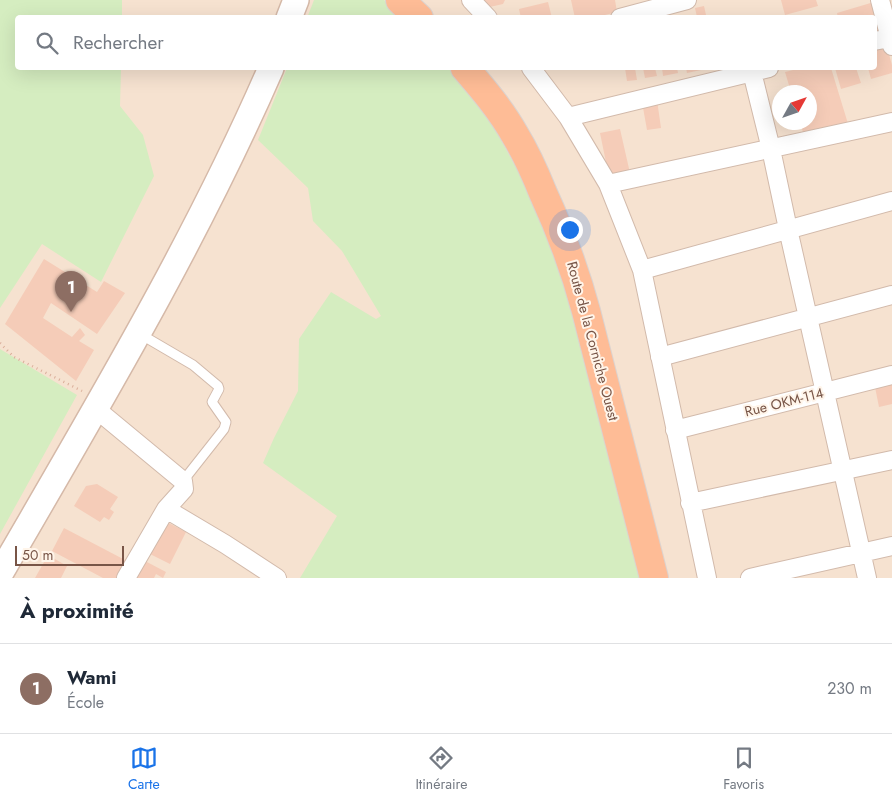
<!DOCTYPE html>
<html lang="fr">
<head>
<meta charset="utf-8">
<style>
  :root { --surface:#fff; --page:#f6f6f7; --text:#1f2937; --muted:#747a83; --line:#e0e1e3; --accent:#1a73e8 }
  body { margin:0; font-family:Jost,sans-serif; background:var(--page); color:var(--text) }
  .compass { position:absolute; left:772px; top:85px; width:45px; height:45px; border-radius:50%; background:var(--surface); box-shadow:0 5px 20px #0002; rotate:50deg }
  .scale { position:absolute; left:15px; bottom:12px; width:109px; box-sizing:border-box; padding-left:5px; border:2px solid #785547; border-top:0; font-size:14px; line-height:18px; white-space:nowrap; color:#785547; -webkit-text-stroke:4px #fff5ea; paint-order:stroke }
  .you { position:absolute; left:569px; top:229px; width:18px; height:18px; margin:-12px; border:4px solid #fff; border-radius:50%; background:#1a73e8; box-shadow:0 0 0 8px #1a73e833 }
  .badge { display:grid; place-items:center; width:32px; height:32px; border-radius:50%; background:var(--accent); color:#fff; font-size:16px; font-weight:700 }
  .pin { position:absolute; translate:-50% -41px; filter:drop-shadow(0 1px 2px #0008) }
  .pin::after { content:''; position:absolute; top:26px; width:18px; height:15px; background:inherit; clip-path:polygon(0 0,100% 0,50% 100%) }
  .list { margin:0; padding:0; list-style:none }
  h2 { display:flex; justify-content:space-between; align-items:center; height:65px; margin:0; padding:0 20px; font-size:21px }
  h2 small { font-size:16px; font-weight:400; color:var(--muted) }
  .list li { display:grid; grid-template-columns:32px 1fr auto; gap:15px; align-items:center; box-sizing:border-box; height:90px; padding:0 20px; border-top:1px solid var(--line) }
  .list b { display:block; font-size:19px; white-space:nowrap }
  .list p { margin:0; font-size:16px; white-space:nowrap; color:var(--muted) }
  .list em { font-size:16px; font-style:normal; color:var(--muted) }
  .icon { flex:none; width:28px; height:28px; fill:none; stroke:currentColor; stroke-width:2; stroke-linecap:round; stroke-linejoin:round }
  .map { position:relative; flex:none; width:892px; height:578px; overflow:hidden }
  .search { position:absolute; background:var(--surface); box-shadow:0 5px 20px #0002; left:15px; right:15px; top:15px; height:55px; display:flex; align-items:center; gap:12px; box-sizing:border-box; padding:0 18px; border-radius:5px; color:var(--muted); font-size:19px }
  .sheet { height:155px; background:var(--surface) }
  nav { display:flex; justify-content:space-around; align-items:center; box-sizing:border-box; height:70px; border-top:1px solid var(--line); background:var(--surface); font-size:14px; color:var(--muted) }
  nav a { display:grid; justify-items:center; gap:2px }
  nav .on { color:var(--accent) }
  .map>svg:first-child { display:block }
  .residential { fill:#f6e2d0; fill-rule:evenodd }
  .green { fill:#d5edc0 }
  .building { fill:#f5ccb8 }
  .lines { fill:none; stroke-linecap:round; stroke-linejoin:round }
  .service-casing { stroke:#d2baab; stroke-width:11 }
  .minor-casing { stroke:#d2baab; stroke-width:20 }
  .secondary-casing { stroke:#d5b9a8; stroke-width:28 }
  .trunk-casing { stroke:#dcd3cf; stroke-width:30 }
  .path { stroke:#daaf9b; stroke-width:2.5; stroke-dasharray:1 4; stroke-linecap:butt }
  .service { stroke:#fff; stroke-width:9 }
  .minor { stroke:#fff; stroke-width:18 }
  .secondary { stroke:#fff; stroke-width:25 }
  .trunk { stroke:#febc96; stroke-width:28 }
  .labels { text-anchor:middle; stroke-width:4; stroke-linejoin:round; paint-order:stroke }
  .street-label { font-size:14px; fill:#785547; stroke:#fff5ea }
</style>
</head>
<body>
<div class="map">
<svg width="892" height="578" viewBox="0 0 892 578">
  <rect width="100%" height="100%" fill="#fef1e2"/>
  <path class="residential" d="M0,0H892V578H0ZM18,18H874V68H18ZM780,92H810V122H780Z"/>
  <path class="green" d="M0,0H122V17L18,18V68H121L120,106L143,135L154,176L101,282L42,244L0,308Z
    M314,0H384L404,17L307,18Z
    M287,68H448L486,113L535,202L570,289L641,578H300L337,516L263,463L274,438L298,391L299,339L331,292L376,319L381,316L342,251L313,221L308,188L258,140Z
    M0,349L77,395L0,534Z"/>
  <path class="building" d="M478,0H505L503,4L485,8Z
    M571,0H615L617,12L593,18H575Z
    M781,0H816L818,6L785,15Z
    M548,2L552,18H521L519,9Z
    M874,2L884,31L874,34V18H838L837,13Z
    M704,6L706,15L697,17L695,8Z
    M886,44L892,65V73L871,79L868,68H874V47Z
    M625,68H635L637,80L627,81Z
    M643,68H655L657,76L645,78Z
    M662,68H677L678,73L663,76Z
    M686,68H700L701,70L687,73Z
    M801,68H831L849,127L805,139L800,122H810V92H791L785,72Z
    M835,68H856L861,83L841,89Z
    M657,100L661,128L647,130L642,102Z
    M620,129L630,173L609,177L600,133Z
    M44,259L97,292L104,281L125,293L97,334L51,303L43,318L72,337L80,328L85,335L79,341L94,350L76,381L5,324Z
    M892,380V404L879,407L874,382Z
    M97,484L118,497L110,509L114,512L109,520L104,517L100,522L74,506L86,486Z
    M163,520L186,532L170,564L146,552Z
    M64,528L125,560L116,578H103L52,551Z
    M48,555L67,566L61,578H35Z
    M145,561L166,572L163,578L156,574L154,578H136Z"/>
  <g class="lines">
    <defs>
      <path id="service" d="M140,334L193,365L218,386L219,389L212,402L226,422L224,429L183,481"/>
      <path id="minor" d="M471,0L488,18
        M880,0L892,46
        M620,18L687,0
        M874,41L890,38
        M531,68L568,117L608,184L642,270L707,578
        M752,72L771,149L788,229L867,578
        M568,117L769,68
        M608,184L892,122
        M642,270L892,201
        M660,357L892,295
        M96,409L183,481L184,489L166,509L126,578
        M675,430L892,375
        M690,503L892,460
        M166,509L225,544L277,578
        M750,578L892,546"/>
      <path id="secondary" d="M289,18L296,0
        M0,574C96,408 195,243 271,68"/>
      <path id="trunk" d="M400,0L419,18
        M465,68C483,89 501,110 515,135C526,153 535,173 543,193C561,232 575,270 586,311L654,578"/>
    </defs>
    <use href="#service" class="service-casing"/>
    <use href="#minor" class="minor-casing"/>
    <use href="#secondary" class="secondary-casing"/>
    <use href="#trunk" class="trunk-casing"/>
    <path class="path" d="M0,343L14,357L82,391"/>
    <use href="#service" class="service"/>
    <use href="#minor" class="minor"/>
    <use href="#secondary" class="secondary"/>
    <use href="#trunk" class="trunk"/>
  </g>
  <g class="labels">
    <g class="street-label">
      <text transform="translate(593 341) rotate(75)" y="5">Route de la Corniche Ouest</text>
      <text transform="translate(784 402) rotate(-14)" y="5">Rue OKM-114</text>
    </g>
  </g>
</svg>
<svg class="compass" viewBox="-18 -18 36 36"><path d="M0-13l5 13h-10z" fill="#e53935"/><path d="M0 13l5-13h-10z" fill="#747a83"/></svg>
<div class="scale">50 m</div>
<div class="you"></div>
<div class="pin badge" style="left:71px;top:312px;background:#8d6e63">1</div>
<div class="search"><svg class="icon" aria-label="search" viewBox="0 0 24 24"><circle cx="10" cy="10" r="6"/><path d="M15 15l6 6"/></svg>Rechercher</div>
</div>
<section class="sheet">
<h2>À proximité<small></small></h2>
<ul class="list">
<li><span class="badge" style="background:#8d6e63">1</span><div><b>Wami</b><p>École</p></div><em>230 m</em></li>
</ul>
</section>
<nav>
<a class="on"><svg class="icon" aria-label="map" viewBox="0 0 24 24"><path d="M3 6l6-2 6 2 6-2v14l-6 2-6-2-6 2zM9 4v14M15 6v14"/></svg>Carte</a>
<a><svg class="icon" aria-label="directions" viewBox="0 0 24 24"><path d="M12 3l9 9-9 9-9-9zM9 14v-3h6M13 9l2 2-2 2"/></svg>Itinéraire</a>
<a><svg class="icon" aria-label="saved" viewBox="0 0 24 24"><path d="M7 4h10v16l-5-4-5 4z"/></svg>Favoris</a>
</nav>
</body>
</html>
